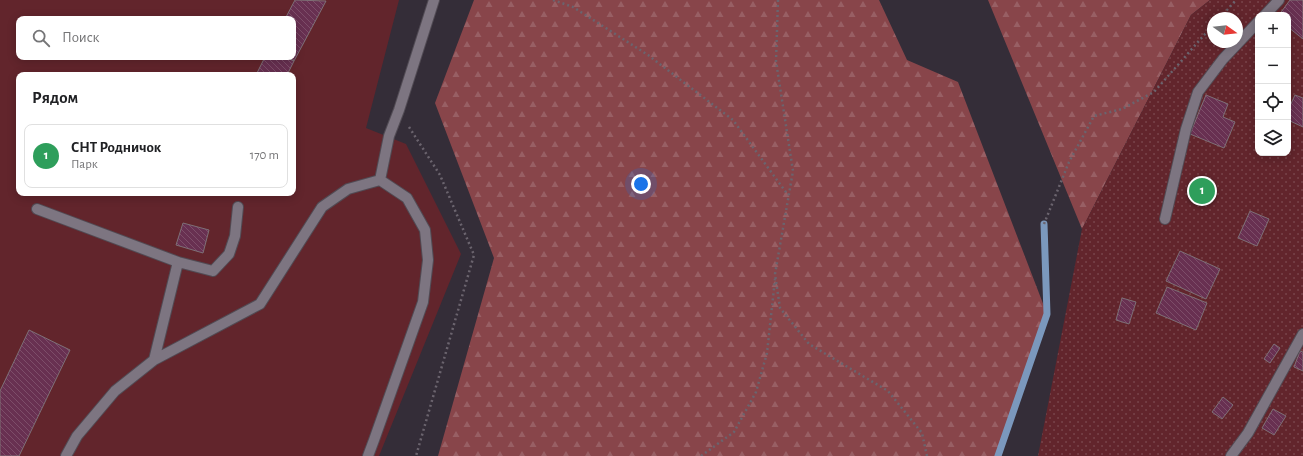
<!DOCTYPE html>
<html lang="ru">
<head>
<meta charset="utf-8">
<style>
  :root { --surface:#fff; --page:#f2f2f2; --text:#202124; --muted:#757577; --line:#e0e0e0; --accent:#686831 }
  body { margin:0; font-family:"Alegreya Sans",sans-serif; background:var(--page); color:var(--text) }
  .controls { position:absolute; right:12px; top:12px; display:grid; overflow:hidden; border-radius:8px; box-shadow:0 2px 10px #0003 }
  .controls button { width:36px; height:36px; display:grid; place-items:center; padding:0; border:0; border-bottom:1px solid var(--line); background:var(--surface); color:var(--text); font:20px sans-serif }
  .compass { position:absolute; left:1207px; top:12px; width:36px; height:36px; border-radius:50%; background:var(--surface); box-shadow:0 2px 10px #0003; rotate:105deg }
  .you { position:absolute; left:641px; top:184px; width:14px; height:14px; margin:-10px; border:3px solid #fff; border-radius:50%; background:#1a73e8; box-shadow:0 0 0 6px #1a73e833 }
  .badge { display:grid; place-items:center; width:26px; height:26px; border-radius:50%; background:var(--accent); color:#fff; font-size:13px; font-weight:700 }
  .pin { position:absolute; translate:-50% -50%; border:2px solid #fff; box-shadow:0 1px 4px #0006 }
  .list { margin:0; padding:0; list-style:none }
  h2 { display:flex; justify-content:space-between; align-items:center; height:52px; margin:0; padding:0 16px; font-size:17px }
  h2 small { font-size:13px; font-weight:400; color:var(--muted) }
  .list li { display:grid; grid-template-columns:26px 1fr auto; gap:12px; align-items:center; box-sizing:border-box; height:64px; margin:0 8px 8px; padding:0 8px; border:1px solid var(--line); border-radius:8px }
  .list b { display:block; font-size:15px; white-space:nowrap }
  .list p { margin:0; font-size:13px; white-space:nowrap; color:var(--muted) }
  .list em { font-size:13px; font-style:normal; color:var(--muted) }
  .icon { flex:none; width:22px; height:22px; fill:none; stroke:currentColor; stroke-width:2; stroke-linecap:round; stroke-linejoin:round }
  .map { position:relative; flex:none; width:1303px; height:456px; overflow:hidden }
  .search { position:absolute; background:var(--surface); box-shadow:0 2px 10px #0003; left:16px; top:16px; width:280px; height:44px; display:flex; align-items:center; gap:10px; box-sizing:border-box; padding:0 14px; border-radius:8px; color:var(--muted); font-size:15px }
  .panel { position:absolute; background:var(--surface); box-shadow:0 2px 10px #0003; left:16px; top:72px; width:280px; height:124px; border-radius:8px }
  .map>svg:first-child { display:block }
  .forest { fill:url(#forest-firs) }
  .garden { fill:url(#garden-dots); fill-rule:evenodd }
  .pitch { fill:#62252c; fill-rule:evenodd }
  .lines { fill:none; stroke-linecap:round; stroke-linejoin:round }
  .stream { stroke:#7b98bd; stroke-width:7 }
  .building { fill:url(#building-back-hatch); stroke:#7e7077 }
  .service-casing { stroke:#514b54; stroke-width:12 }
  .minor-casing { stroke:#514b54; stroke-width:12 }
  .path { stroke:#6b646e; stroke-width:2.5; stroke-dasharray:2 3; stroke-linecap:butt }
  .service { stroke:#7d7581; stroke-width:10 }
  .minor { stroke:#7d7581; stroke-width:10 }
</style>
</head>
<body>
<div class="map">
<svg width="1303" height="456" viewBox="0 0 1303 456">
  <defs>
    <pattern id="forest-firs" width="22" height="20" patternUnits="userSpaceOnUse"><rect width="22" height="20" fill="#88454a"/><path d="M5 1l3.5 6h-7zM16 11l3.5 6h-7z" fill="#985f64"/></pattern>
    <pattern id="garden-dots" width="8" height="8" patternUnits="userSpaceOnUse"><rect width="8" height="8" fill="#62252c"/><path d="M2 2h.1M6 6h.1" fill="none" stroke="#78444a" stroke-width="1.8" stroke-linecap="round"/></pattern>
    <pattern id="building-back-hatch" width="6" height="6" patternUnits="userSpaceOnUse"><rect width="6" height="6" fill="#683051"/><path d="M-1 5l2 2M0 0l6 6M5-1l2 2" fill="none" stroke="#7d4d69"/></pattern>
  </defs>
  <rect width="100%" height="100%" fill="#342d38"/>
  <path class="forest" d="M474,0H879L907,60L958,82L1047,314L998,456H438L494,258L435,103Z
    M988,0H1210L1191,15L1082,229Z"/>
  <path class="garden" d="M1210,0H1303V456H1038L1082,229L1191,15ZM1258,15H1288V153H1258ZM1213,18H1237V42H1213Z"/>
  <path class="pitch" d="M0,0H399L366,128L406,144L461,254L379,456H0ZM19,19H293V57H19ZM19,75H293V193H19Z"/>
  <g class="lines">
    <path class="stream" d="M998,456L1047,314L1044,224"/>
  </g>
  <path class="building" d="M295,0L326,1L294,61L286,57H293V19H285Z
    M1290,0H1303V39L1288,27V15H1279Z
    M265,57H286L294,61L287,75H256Z
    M1206,95L1228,104L1223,117L1235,122L1224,148L1190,134Z
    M1295,95L1303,98V127L1288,120V110Z
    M1250,211L1269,219L1257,246L1238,238Z
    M183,223L209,230L203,253L176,245Z
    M1180,251L1220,269L1206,299L1166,281Z
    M1167,287L1207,303L1196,330L1156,313Z
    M1122,298L1136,302L1129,324L1116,320Z
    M29,330L70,350L19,456H0V391Z
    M1274,344L1280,348L1270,363L1264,359Z
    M1300,351L1303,352V371L1294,367Z
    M1223,397L1233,405L1222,419L1212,412Z
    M1273,409L1286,416L1274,435L1262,428Z"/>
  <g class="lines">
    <defs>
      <path id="service" d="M1265,15L1279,0
        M37,209L178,262
        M1165,219L1186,129L1198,92L1223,59L1258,22
        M154,360L178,262L213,271L229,254L235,236L238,207
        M66,456L77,436L115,391L154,360L260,304L322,207L348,189L380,180
        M368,456L374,440L423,302L428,260L425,230L407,198L380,180L389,136L399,110L434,0"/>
      <path id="minor" d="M1231,456L1248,433L1303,334"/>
    </defs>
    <use href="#service" class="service-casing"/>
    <use href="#minor" class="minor-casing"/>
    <path class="path" d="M553,0L573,7L648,55L733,120L788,195
      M778,0L776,61L793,171L775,274L780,308L809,344L888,391L922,433L927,456
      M1220,18L1236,0
      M409,127L440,175L474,255L416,456
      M1044,224L1069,162L1094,116L1122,109L1154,92L1213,25
      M701,456L734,432L756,392L767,353L775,279"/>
    <use href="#service" class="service"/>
    <use href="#minor" class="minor"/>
  </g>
</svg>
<div class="controls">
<button>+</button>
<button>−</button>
<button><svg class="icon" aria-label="locate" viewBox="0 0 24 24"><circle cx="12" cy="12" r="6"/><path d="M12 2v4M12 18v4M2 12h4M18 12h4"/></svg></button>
<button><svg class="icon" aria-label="layers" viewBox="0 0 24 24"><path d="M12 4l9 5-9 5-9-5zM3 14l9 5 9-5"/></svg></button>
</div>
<svg class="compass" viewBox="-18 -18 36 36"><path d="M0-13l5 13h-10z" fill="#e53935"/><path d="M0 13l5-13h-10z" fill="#757577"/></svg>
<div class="you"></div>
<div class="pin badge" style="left:1202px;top:191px;background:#2e9e5b">1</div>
<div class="search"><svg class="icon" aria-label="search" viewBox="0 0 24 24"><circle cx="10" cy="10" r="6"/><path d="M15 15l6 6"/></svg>Поиск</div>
<section class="panel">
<h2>Рядом<small></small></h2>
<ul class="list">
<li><span class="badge" style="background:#2e9e5b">1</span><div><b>СНТ Родничок</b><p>Парк</p></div><em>170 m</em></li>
</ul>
</section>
</div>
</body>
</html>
